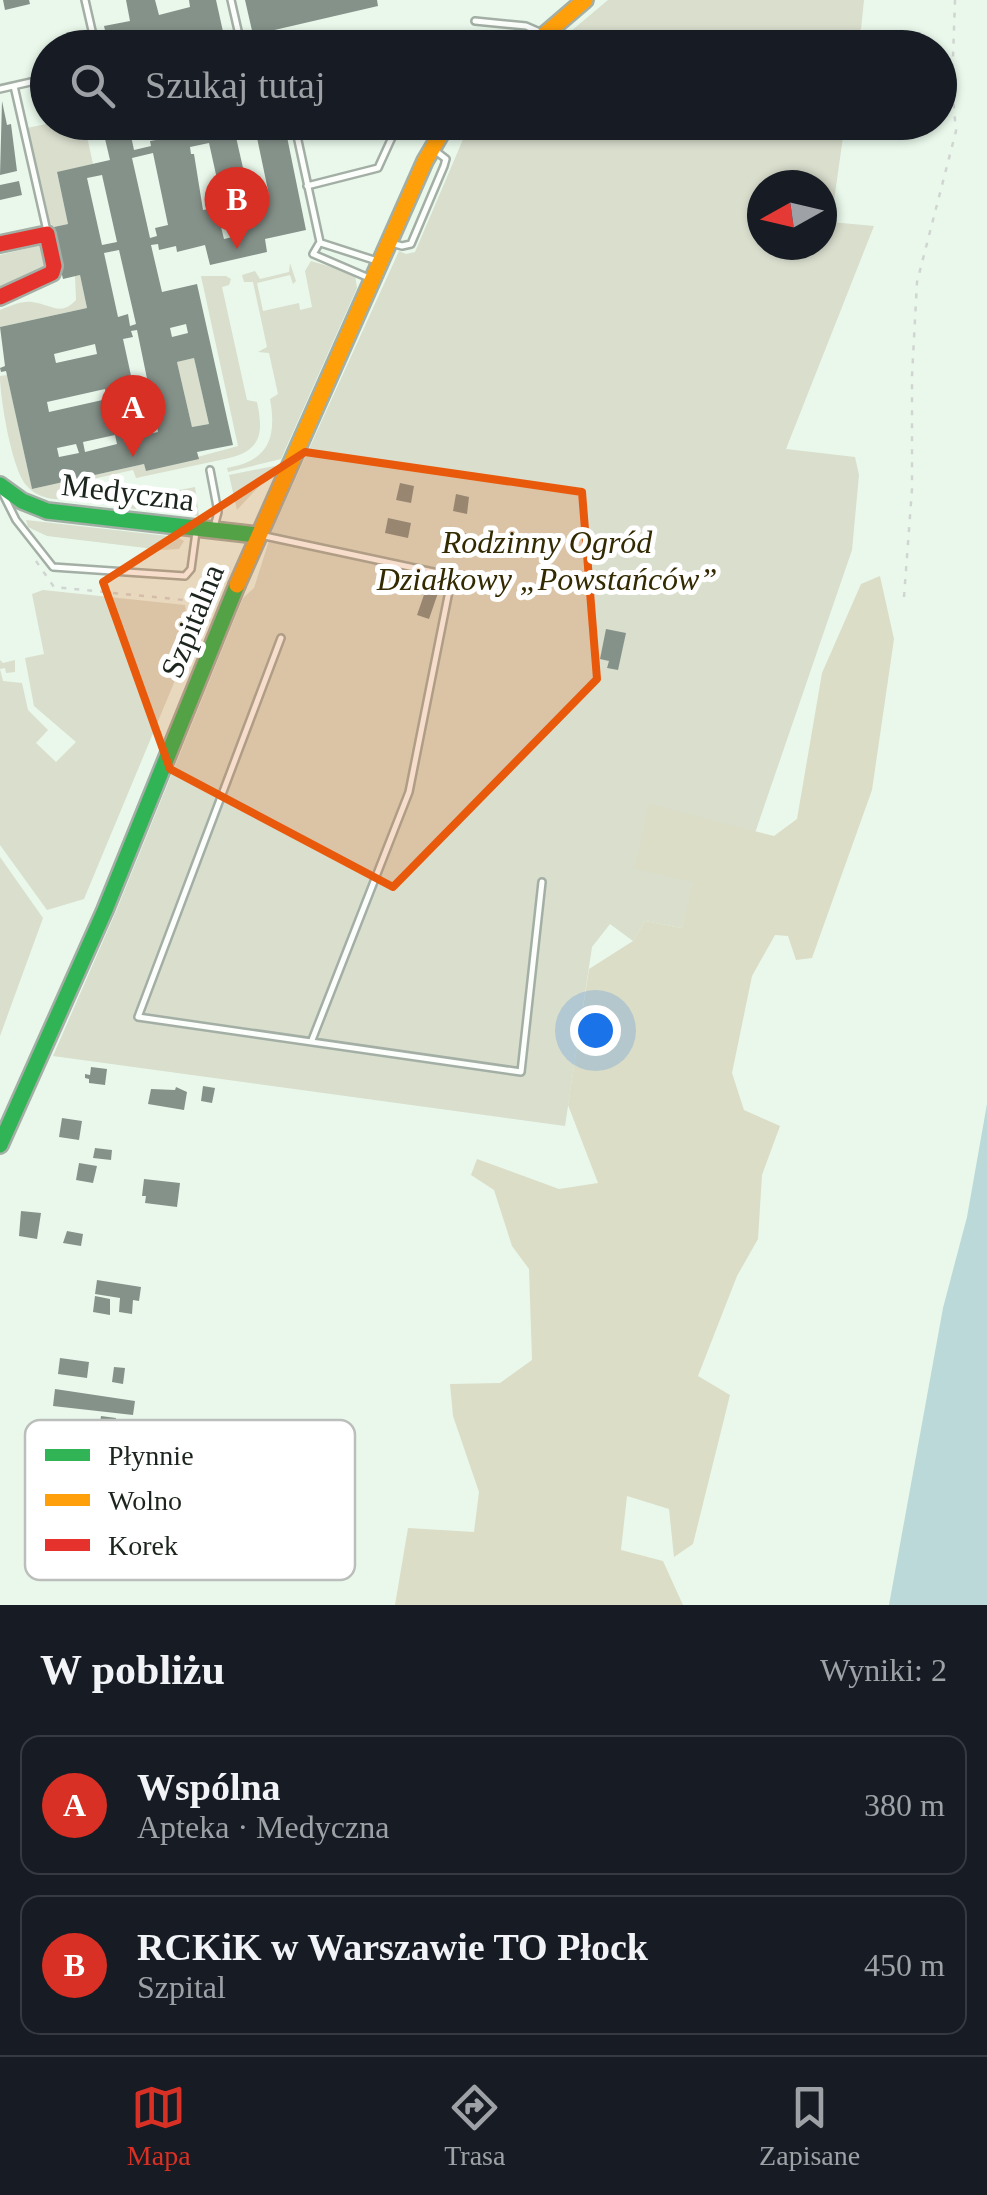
<!DOCTYPE html>
<html lang="pl">
<head>
<meta charset="utf-8">
<style>
  :root { --surface:#171b24; --page:#242831; --text:#f1f3f6; --muted:#9ea1a6; --line:#363941; --accent:#d93025 }
  body { margin:0; font-family:Georgia,serif; background:var(--page); color:var(--text) }
  .compass { position:absolute; left:747px; top:170px; width:90px; height:90px; border-radius:50%; background:var(--surface); box-shadow:0 2px 8px #0004; rotate:262deg }
  .you { position:absolute; left:595px; top:1030px; width:35px; height:35px; margin:-25px; border:8px solid #fff; border-radius:50%; background:#1a73e8; box-shadow:0 0 0 15px #1a73e833 }
  .badge { display:grid; place-items:center; width:65px; height:65px; border-radius:50%; background:var(--accent); color:#fff; font-size:32px; font-weight:700 }
  .pin { position:absolute; translate:-50% -82px; filter:drop-shadow(0 2px 5px #0008) }
  .pin::after { content:''; position:absolute; top:52px; width:35px; height:30px; background:inherit; clip-path:polygon(0 0,100% 0,50% 100%) }
  .list { margin:0; padding:0; list-style:none }
  h2 { display:flex; justify-content:space-between; align-items:center; height:130px; margin:0; padding:0 40px; font-size:42px }
  h2 small { font-size:32px; font-weight:400; color:var(--muted) }
  .list li { display:grid; grid-template-columns:65px 1fr auto; gap:30px; align-items:center; box-sizing:border-box; height:140px; margin:0 20px 20px; padding:0 20px; border:2px solid var(--line); border-radius:20px }
  .list b { display:block; font-size:38px; white-space:nowrap }
  .list p { margin:0; font-size:32px; white-space:nowrap; color:var(--muted) }
  .list em { font-size:32px; font-style:normal; color:var(--muted) }
  .icon { flex:none; width:55px; height:55px; fill:none; stroke:currentColor; stroke-width:2; stroke-linecap:round; stroke-linejoin:round }
  .map { position:relative; flex:none; width:987px; height:1605px; overflow:hidden }
  .search { position:absolute; background:var(--surface); box-shadow:0 2px 8px #0004; left:30px; right:30px; top:30px; height:110px; display:flex; align-items:center; gap:25px; box-sizing:border-box; padding:0 35px; border-radius:55px; color:var(--muted); font-size:38px }
  .sheet { height:450px; background:var(--surface) }
  nav { display:flex; justify-content:space-around; align-items:center; box-sizing:border-box; height:140px; border-top:2px solid var(--line); background:var(--surface); font-size:28px; color:var(--muted) }
  nav a { display:grid; justify-items:center; gap:5px }
  nav .on { color:var(--accent) }
  .map>svg:first-child { display:block }
  .green { fill:#d9decd; fill-rule:evenodd }
  .forest { fill:#dbddc7 }
  .water { fill:#bad9d8 }
  .building { fill:#85928a; fill-rule:evenodd }
  .lines { fill:none; stroke-linecap:round; stroke-linejoin:round }
  .lane-casing { stroke:#a3aea5; stroke-width:10 }
  .fast-casing { stroke:#a3aea5; stroke-width:20 }
  .slow-casing { stroke:#a3aea5; stroke-width:20 }
  .jam-casing { stroke:#a3aea5; stroke-width:20 }
  .path { stroke:#d1d5d2; stroke-width:2.5; stroke-dasharray:5 8; stroke-linecap:butt }
  .lane { stroke:#fcfefc; stroke-width:5 }
  .fast { stroke:#30b455; stroke-width:15 }
  .slow { stroke:#ff9f0a; stroke-width:15 }
  .jam { stroke:#e5322d; stroke-width:15 }
  .marked { fill:#e8590c; fill-opacity:0.2; stroke:#e8590c; stroke-width:8; stroke-linejoin:round }
  .labels { text-anchor:middle; stroke-width:10; stroke-linejoin:round; paint-order:stroke }
  .street-label { font-size:32px; fill:#1c251d; stroke:#fff }
  .park-label { font-size:32px; font-style:italic; fill:#332a02; stroke:#fff }
  .key { fill:#fff; stroke:#bbbebb; stroke-width:2.5 }
  .key-label { font-size:28px; fill:#1c251d }
</style>
</head>
<body>
<div class="map">
<svg width="987" height="1605" viewBox="0 0 987 1605">
  <rect width="100%" height="100%" fill="#e9f8eb"/>
  <path class="green" d="M608,0H864L861,29L842,47H552Z
    M771,122L767,128L843,137L831,222L874,226L786,449L855,457L859,475L852,550L755,833L649,805L694,882L682,928L645,921L633,941L610,924L592,947L565,1126L53,1056L117,909L243,598L254,588L273,528L399,251L406,254L415,252L470,123ZM762,185H822V245H762Z
    M51,123H84L93,164L57,173L68,224L54,227L48,221L27,128Z
    M41,245L46,264L42,273L0,293V255Z
    M311,261L355,274L357,288L281,459L228,472L227,468C269,461 277,437 270,399L278,394L269,353L258,352L267,347L253,282H244L242,275L255,271L260,279L289,272L290,263L296,281L293,284L290,275L257,283L263,311L299,303L300,310L312,307L305,271Z
    M80,275L87,308L0,327V310C11,306 20,301 32,302C50,304 61,317 76,300L75,276Z
    M201,276H226L231,279L229,285L222,287L247,400L257,402C264,435 261,451 225,459L136,478L133,470L79,482L81,492L72,500C56,500 38,499 27,486C12,471 0,398 0,376L7,375L32,489L144,464L146,471L238,446Z
    M194,358L209,424L192,427L177,362Z
    M274,466L277,467L237,510L229,475Z
    M195,487L199,516L145,510V505L137,503L136,509L104,505Z
    M26,520L177,537L184,541L179,549L162,550L47,536L28,527Z
    M43,590L185,605L191,642L84,899L47,910L0,845V660L3,663L15,660V672L6,673L5,668L0,669L3,681L22,683L28,710L48,730L36,743L56,762L76,742L34,706L25,658L44,654L32,594Z
    M0,857L43,918L0,1036Z"/>
  <path class="forest" d="M880,576L894,639L872,790L812,958L796,960L788,936L775,935L752,976L732,1073L744,1110L780,1126L762,1175L758,1239L737,1276L698,1376L730,1395L693,1544L674,1557L669,1509L627,1496L621,1550L663,1561L683,1605H395L408,1528L474,1532L479,1492L453,1416L450,1384L500,1383L532,1360L529,1269L512,1246L494,1190L471,1175L477,1159L559,1189L598,1183L568,1105L589,969L633,941L645,921L682,928L693,882L635,869L649,804L774,836L797,819L822,673L861,584Z"/>
  <path class="water" d="M987,1104V1605H889L943,1308L967,1217Z"/>
  <path class="building" d="M3,0H29L30,4L5,10Z
    M126,0H155L159,15L190,7L189,0H216L224,36L173,48H109L104,26L130,21Z
    M245,0H377L378,6L253,35Z
    M2,101L7,125L11,124L17,171L0,175Z
    M101,122H128L134,150L151,146L150,141L156,140L153,127L173,122H284L306,230L265,239L267,252L210,265L205,245L177,252L176,246L159,250L158,244L151,245L162,292L197,284L233,445L197,452L199,459L146,471L144,464L32,489L6,371L1,372L0,368L5,366L0,327L87,308L80,275L63,279L58,258H61L54,227L68,224L57,172L110,160ZM256,133L269,195L250,199L236,137ZM209,143L223,206L203,210L194,154H191L190,147ZM153,153L168,225L155,228L157,236L150,238L132,158ZM102,175L117,242L102,245L87,178ZM241,218L245,234L224,239L220,223ZM119,250L136,324L130,326L128,314L118,317L104,253ZM186,324L188,333L172,337L170,328ZM137,330L158,432L144,435L123,339L133,337L131,331ZM95,344L97,354L56,363L54,354ZM194,358L209,424L192,427L177,362ZM105,389L107,399L49,412L47,402ZM115,435L117,444L85,452L83,442ZM76,444L79,453L59,457L57,448Z
    M19,181L22,195L0,200V185Z
    M400,483L414,486L411,503L396,500Z
    M456,494L469,497L467,514L453,511Z
    M388,518L411,523L408,538L385,533Z
    M444,529L468,534L465,549L441,544Z
    M427,586L439,590L429,619L417,615Z
    M606,629L626,633L618,670L607,668L609,661L600,659Z
    M91,1067L107,1069L105,1085L89,1083V1079L85,1078V1074L90,1075Z
    M203,1086L215,1088L212,1103L201,1101Z
    M176,1087L187,1092L184,1110L148,1104L151,1089L175,1090Z
    M62,1118L82,1121L79,1140L59,1137Z
    M95,1148L112,1150L111,1160L93,1158Z
    M79,1163L97,1166L93,1183L76,1180Z
    M144,1179L180,1183L177,1207L145,1203L146,1196H142Z
    M21,1211L41,1213L37,1239L19,1236Z
    M67,1231L83,1234L81,1246L63,1243Z
    M97,1280L141,1287L139,1301L133,1300L132,1314L119,1312L120,1298L95,1294Z
    M95,1296L110,1299V1315L93,1312Z
    M60,1358L89,1362L87,1378L58,1374Z
    M114,1367L125,1368L123,1384L112,1382Z
    M55,1389L135,1401L133,1415L53,1406Z
    M101,1416L116,1418L113,1438L98,1436Z"/>
  <g class="lines">
    <defs>
      <path id="lane" d="M85,0L96,48
        M231,0L242,48
        M475,21L526,26L542,33
        M344,48L397,35L405,37L417,48
        M14,86L47,231
        M0,89L48,78
        M294,122L320,242L313,254L369,278
        M307,186L378,168L399,122
        M321,243L377,261
        M391,243L402,246L411,244L444,166L446,159L433,149
        M210,470L218,512L214,527
        M3,494L16,520L53,567L185,576L191,569L196,532
        M260,535L452,576L409,792L312,1040
        M281,638L138,1017L521,1072L542,882"/>
      <path id="fast" d="M0,485L22,501L47,511L257,535
        M0,1145L105,910L237,585"/>
      <path id="slow" d="M529,48L585,0
        M237,585L425,161L448,122"/>
      <path id="jam" d="M0,244L47,234L54,266L52,273L0,297"/>
    </defs>
    <use href="#lane" class="lane-casing"/>
    <use href="#fast" class="fast-casing"/>
    <use href="#slow" class="slow-casing"/>
    <use href="#jam" class="jam-casing"/>
    <path class="path" d="M36,561L54,587L214,603
      M904,597L912,489V376L917,282L956,131L952,86L955,0"/>
    <use href="#lane" class="lane"/>
    <use href="#fast" class="fast"/>
    <use href="#slow" class="slow"/>
    <use href="#jam" class="jam"/>
  </g>
  <path class="marked" d="M305,452L582,492L597,679L393,887L170,769L103,582Z"/>
  <g class="labels">
    <g class="street-label">
      <text transform="translate(128 492) rotate(7)" y="11">Medyczna</text>
      <text transform="translate(192 621) rotate(-68)" y="11">Szpitalna</text>
    </g>
    <g class="park-label">
      <text x="547" y="553">Rodzinny Ogród<tspan x="547" dy="37">Działkowy „Powstańców”</tspan></text>
    </g>
  </g>
  <rect x="25" y="1420" width="330" height="160" rx="15" class="key"/>
  <rect x="45" y="1449" width="45" height="12" fill="#30b455"/>
  <rect x="45" y="1494" width="45" height="12" fill="#ff9f0a"/>
  <rect x="45" y="1539" width="45" height="12" fill="#e5322d"/>
  <g class="key-label">
    <text x="108" y="1465">Płynnie</text>
    <text x="108" y="1510">Wolno</text>
    <text x="108" y="1555">Korek</text>
  </g>
</svg>
<svg class="compass" viewBox="-18 -18 36 36"><path d="M0-13l5 13h-10z" fill="#e53935"/><path d="M0 13l5-13h-10z" fill="#9ea1a6"/></svg>
<div class="you"></div>
<div class="pin badge" style="left:133px;top:457px">A</div>
<div class="pin badge" style="left:237px;top:249px">B</div>
<div class="search"><svg class="icon" aria-label="search" viewBox="0 0 24 24"><circle cx="10" cy="10" r="6"/><path d="M15 15l6 6"/></svg>Szukaj tutaj</div>
</div>
<section class="sheet">
<h2>W pobliżu<small>Wyniki: 2</small></h2>
<ul class="list">
<li><span class="badge">A</span><div><b>Wspólna</b><p>Apteka · Medyczna</p></div><em>380 m</em></li>
<li><span class="badge">B</span><div><b>RCKiK w Warszawie TO Płock</b><p>Szpital</p></div><em>450 m</em></li>
</ul>
</section>
<nav>
<a class="on"><svg class="icon" aria-label="map" viewBox="0 0 24 24"><path d="M3 6l6-2 6 2 6-2v14l-6 2-6-2-6 2zM9 4v14M15 6v14"/></svg>Mapa</a>
<a><svg class="icon" aria-label="directions" viewBox="0 0 24 24"><path d="M12 3l9 9-9 9-9-9zM9 14v-3h6M13 9l2 2-2 2"/></svg>Trasa</a>
<a><svg class="icon" aria-label="saved" viewBox="0 0 24 24"><path d="M7 4h10v16l-5-4-5 4z"/></svg>Zapisane</a>
</nav>
</body>
</html>
